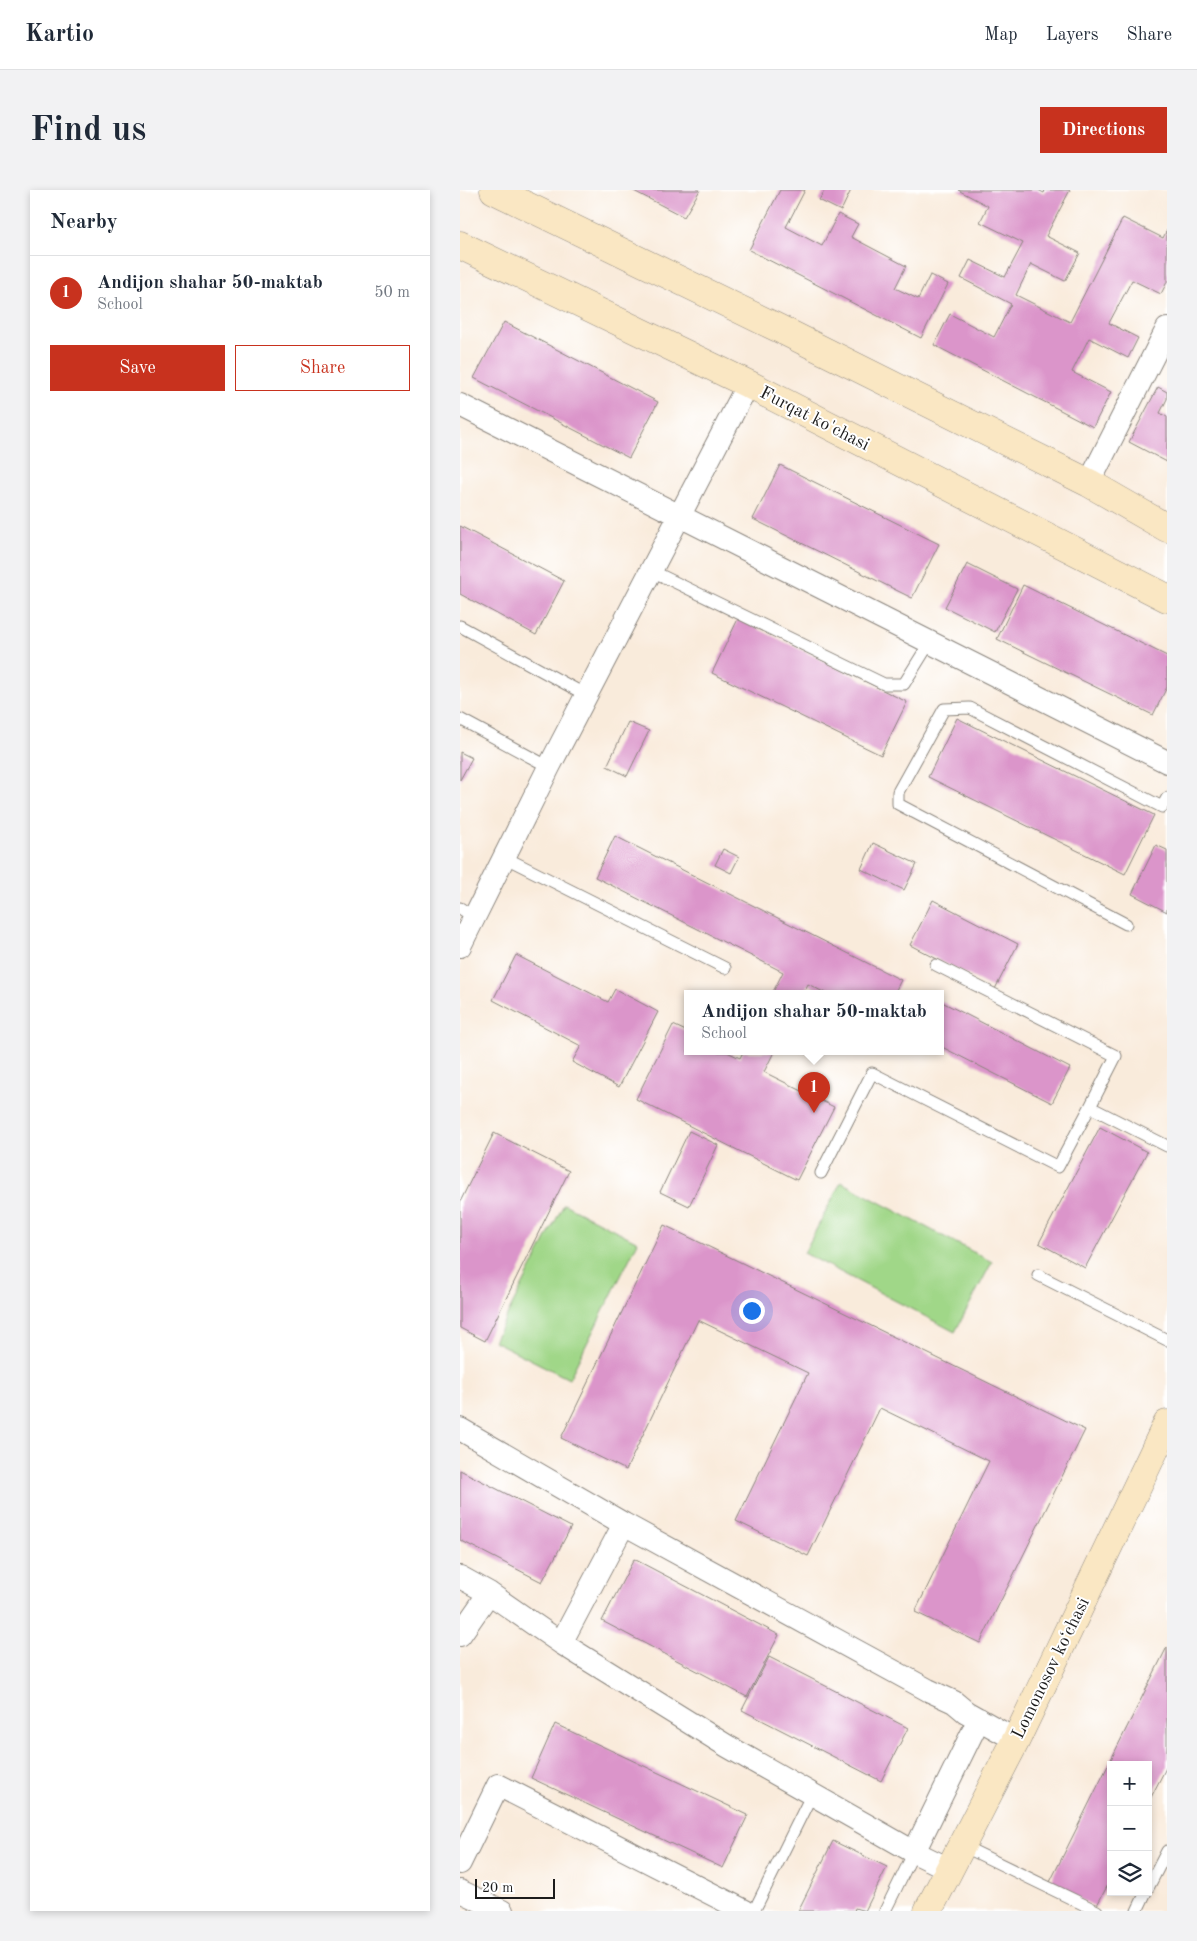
<!DOCTYPE html>
<html lang="en">
<head>
<meta charset="utf-8">
<style>
  :root { --surface:#fff; --page:#f2f2f3; --text:#1f2937; --muted:#747a83; --line:#e0e1e3; --accent:#c8321e }
  body { margin:0; font-family:"Old Standard TT",serif; background:var(--page); color:var(--text) }
  .controls { position:absolute; right:15px; bottom:15px; display:grid; overflow:hidden; border-radius:0px; box-shadow:0 2px 8px #0003 }
  .controls button { width:45px; height:45px; display:grid; place-items:center; padding:0; border:0; border-bottom:1px solid var(--line); background:var(--surface); color:var(--text); font:25px sans-serif }
  .scale { position:absolute; left:15px; bottom:12px; width:80px; box-sizing:border-box; padding-left:5px; border:2px solid #1c1c1c; border-top:0; font-size:14px; line-height:18px; white-space:nowrap; color:#1c1c1c; -webkit-text-stroke:4px #fff; paint-order:stroke }
  .you { position:absolute; left:291px; top:1120px; width:18px; height:18px; margin:-12px; border:4px solid #fff; border-radius:50%; background:#1a73e8; box-shadow:0 0 0 8px #1a73e833 }
  .badge { display:grid; place-items:center; width:32px; height:32px; border-radius:50%; background:var(--accent); color:#fff; font-size:16px; font-weight:700 }
  .pin { position:absolute; translate:-50% -41px; filter:drop-shadow(0 1px 2px #0008) }
  .pin::after { content:''; position:absolute; top:26px; width:18px; height:15px; background:inherit; clip-path:polygon(0 0,100% 0,50% 100%) }
  .popup { position:absolute; left:224px; top:800px; width:260px; height:65px; box-sizing:border-box; display:grid; place-content:center; border-radius:0px; background:var(--surface); filter:drop-shadow(0 1px 4px #0005); font-size:16px; white-space:nowrap; color:var(--muted) }
  .popup b { font-size:19px; color:var(--text) }
  .popup::after { content:''; position:absolute; left:50%; top:100%; margin-left:-10px; border:10px solid transparent; border-top-color:var(--surface) }
  .list { margin:0; padding:0; list-style:none }
  h2 { display:flex; justify-content:space-between; align-items:center; height:65px; margin:0; padding:0 20px; font-size:21px }
  h2 small { font-size:16px; font-weight:400; color:var(--muted) }
  .list li { display:grid; grid-template-columns:32px 1fr auto; gap:15px; align-items:center; box-sizing:border-box; height:75px; padding:0 20px; border-top:1px solid var(--line) }
  .list b { display:block; font-size:19px; white-space:nowrap }
  .list p { margin:0; font-size:16px; white-space:nowrap; color:var(--muted) }
  .list em { font-size:16px; font-style:normal; color:var(--muted) }
  .actions { display:flex; gap:10px; padding:15px 20px }
  .actions a { flex:1; padding:11px 0; border:1px solid var(--accent); border-radius:0px; text-align:center; font-size:18px; color:var(--accent) }
  .actions .main { background:var(--accent); color:#fff }
  .icon { flex:none; width:28px; height:28px; fill:none; stroke:currentColor; stroke-width:2; stroke-linecap:round; stroke-linejoin:round }
  .map { position:relative; flex:none; width:707px; height:1721px; overflow:hidden; border-radius:0px }
  header { display:flex; align-items:center; gap:30px; box-sizing:border-box; height:70px; padding:0 25px; background:var(--surface); border-bottom:1px solid var(--line) }
  header strong { font-size:24px }
  nav { display:flex; gap:28px; margin-inline-start:auto; font-size:18px }
  .intro { display:flex; align-items:center; justify-content:space-between; box-sizing:border-box; height:120px; padding:0 30px }
  h1 { margin:0; font-size:35px }
  .button { padding:12px 22px; border-radius:0px; background:var(--accent); color:#fff; font-size:18px; font-weight:700 }
  main { display:flex; gap:30px; padding:0 30px }
  aside { flex:1; background:var(--surface); border-radius:0px; box-shadow:0 2px 8px #0003 }
  .map>svg:first-child { display:block }
  .garden { fill:#a0d788; stroke:#5e7a52 }
  .building { fill:#db95ca }
  .lines { fill:none; stroke-linecap:round; stroke-linejoin:round }
  .lane-casing { stroke:#8a847c; stroke-width:13 }
  .street-casing { stroke:#8a847c; stroke-width:24 }
  .secondary-casing { stroke:#8a847c; stroke-width:29 }
  .lane { stroke:#fff; stroke-width:11 }
  .street { stroke:#fff; stroke-width:22 }
  .secondary { stroke:#fae7c3; stroke-width:28 }
  .labels { text-anchor:middle; stroke-width:4; stroke-linejoin:round; paint-order:stroke }
  .street-label { font-size:18px; fill:#1c1c1c; stroke:#fff }
</style>
</head>
<body>
<header>
<strong>Kartio</strong>
<nav><a>Map</a><a>Layers</a><a>Share</a></nav>
</header>
<div class="intro"><h1>Find us</h1><a class="button">Directions</a></div>
<main>
<aside>
<h2>Nearby<small></small></h2>
<ul class="list">
<li><span class="badge">1</span><div><b>Andijon shahar 50-maktab</b><p>School</p></div><em>50 m</em></li>
</ul>
<div class="actions"><a class="main">Save</a><a>Share</a></div>
</aside>
<div class="map">
<svg width="707" height="1721" viewBox="0 0 707 1721">
  <rect width="100%" height="100%" fill="#fff"/>
  <filter id="ink" filterUnits="userSpaceOnUse"><feTurbulence type="fractalNoise" baseFrequency=".02" numOctaves="2"/><feDisplacementMap in="SourceGraphic" scale="10" xChannelSelector="R" yChannelSelector="G"/><feConvolveMatrix kernelMatrix="1 2 1 2 8 2 1 2 1" color-interpolation-filters="sRGB"/></filter>
  <filter id="wash" filterUnits="userSpaceOnUse"><feTurbulence type="fractalNoise" baseFrequency=".0096" numOctaves="4" result="noise"/><feDisplacementMap in="SourceGraphic" scale="20" xChannelSelector="R" yChannelSelector="G"/><feGaussianBlur stdDeviation="1.12" result="paint"/><feColorMatrix in="noise" values="0 0 0 0 0 0 0 0 0 0 0 0 0 0 0 0 0 1.4 0 .05"/><feComposite in="paint" operator="in"/></filter>
  <g filter="url(#wash)">
    <rect width="100%" height="100%" fill="#f9ebdb"/>
    <path class="garden" d="M381,992L532,1072L495,1142L344,1063Z
      M104,1014L178,1052L109,1189L34,1151Z"/>
    <g id="blocks">
      <path class="building" d="M172,0H240L224,27Z
        M320,0H345L326,37L362,56L378,24L398,34L391,47L446,76L435,98L458,109L470,85L488,94L461,148L289,60Z
        M365,0H391L381,21L359,10Z
        M498,0H578L584,3L585,0H610L586,46L620,63L605,91L571,74L556,105L610,132L663,28L703,48L707,40V92L701,104L672,90L649,133L678,148L668,168L629,148L612,182L651,202L633,237L474,155L490,124L534,147L551,114L501,88L510,70L545,87L563,53L520,32L528,16Z
        M44,132L198,212L169,268L14,188Z
        M698,197L707,202V209L700,223L707,227V272L669,252Z
        M320,275L479,354L452,408L293,329Z
        M0,336L104,391L76,445L0,404Z
        M507,374L557,399L535,442L485,417Z
        M563,395L707,466V497L693,525L537,449Z
        M278,429L447,512L421,565L252,483Z
        M497,528L694,625L665,684L468,587Z
        M168,532L189,541L167,586L147,576Z
        M0,562L12,568L0,590Z
        M155,646L441,790L434,804H367L348,794L343,804H312L323,782L135,687Z
        M413,653L457,674L444,700L401,679Z
        M696,655L707,660V722L672,704Z
        M263,659L279,667L271,683L255,675Z
        M473,710L558,754L535,799L450,755Z
        M56,765L148,812L155,799L198,822L159,897L112,872L121,856L33,810Z
        M480,811L610,878L592,913L480,856Z
        M213,835L228,842V862H267L280,868L283,862H314L304,882L374,917L337,990L176,909Z
        M640,937L687,962L625,1078L579,1053Z
        M229,941L258,955L229,1016L200,1002Z
        M34,943L109,981L25,1151L0,1138V1012Z
        M204,1035L625,1240L520,1453L455,1422L529,1271L420,1218L348,1366L276,1331L348,1183L238,1130L166,1280L101,1248Z
        M0,1280L111,1337L82,1392L0,1350Z
        M174,1369L319,1445L287,1507L142,1431Z
        M707,1457V1576L688,1613V1575H651V1689L636,1717L589,1694Z
        M309,1467L448,1538L421,1591L282,1520Z
        M95,1534L288,1625L263,1678L71,1588Z
        M373,1651L427,1677L405,1721L395,1718L394,1721H338Z"/>
    </g>
  </g>
  <g filter="url(#ink)">
    <use href="#blocks" fill-opacity="0" stroke="#8a847c" stroke-width="1"/>
    <g class="lines">
      <defs>
        <path id="lane" d="M190,380L424,494H444L470,452
          M0,436L126,505
          M0,529L89,577
          M44,667L265,778
          M0,718L14,727
          M666,734L438,614V602L484,519L510,518L702,617L707,608
          M476,775L656,866L630,917
          M361,983L412,883L598,977L630,917L707,956
          M578,1085L707,1150
          M501,1655L637,1721
          M688,1698L707,1661
          M294,1721L352,1604
          M425,1721L454,1662
          M677,1721L686,1702"/>
        <path id="street" d="M0,215L707,572
          M629,293L707,139
          M0,756L89,577L288,194
          M0,1239L164,1334L468,1500L494,1512L506,1522L556,1550
          M0,1387L29,1403
          M0,1445L29,1403L101,1453L267,1556L454,1662L519,1529
          M101,1453L164,1334
          M454,1662L489,1679
          M0,1673L38,1595L285,1721
          M0,1701L42,1721"/>
        <path id="secondary" d="M34,0L318,138L629,293L707,338
          M0,55L288,194L707,408
          M468,1721L556,1550L707,1234"/>
      </defs>
      <use href="#lane" class="lane-casing"/>
      <use href="#street" class="street-casing"/>
      <use href="#secondary" class="secondary-casing"/>
      <use href="#lane" class="lane"/>
      <use href="#street" class="street"/>
      <use href="#secondary" class="secondary"/>
    </g>
  </g>
  <g class="labels">
    <g class="street-label">
      <text transform="translate(355 228) rotate(27)" y="6">Furqat ko'chasi</text>
      <text transform="translate(590 1478) rotate(-64)" y="6">Lomonosov koʻchasi</text>
    </g>
  </g>
</svg>
<div class="controls">
<button>+</button>
<button>−</button>
<button><svg class="icon" aria-label="layers" viewBox="0 0 24 24"><path d="M12 4l9 5-9 5-9-5zM3 14l9 5 9-5"/></svg></button>
</div>
<div class="scale">20 m</div>
<div class="you"></div>
<div class="pin badge" style="left:354px;top:923px">1</div>
<div class="popup"><b>Andijon shahar 50-maktab</b>School</div>
</div>
</main>
</body>
</html>
